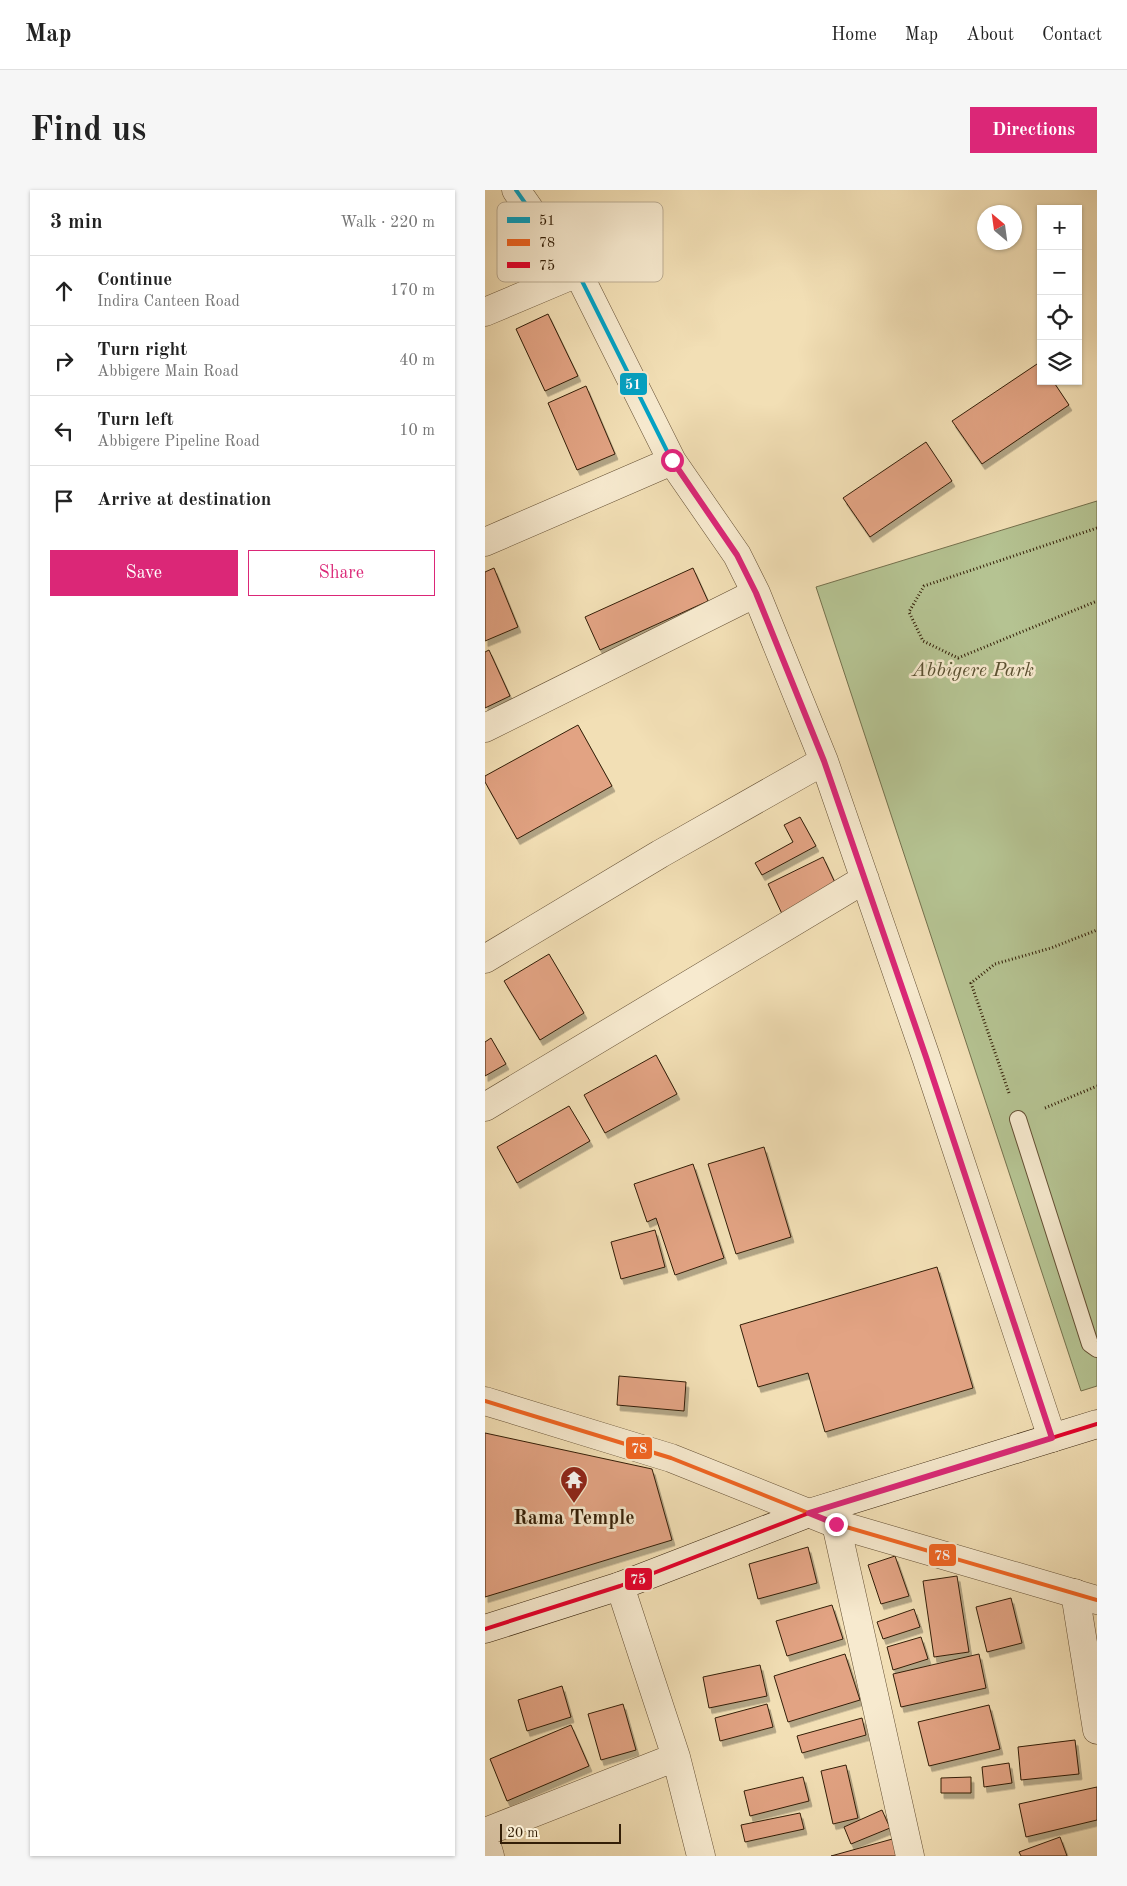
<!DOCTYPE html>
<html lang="en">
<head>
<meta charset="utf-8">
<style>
  :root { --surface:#fff; --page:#f6f6f6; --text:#222; --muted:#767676; --line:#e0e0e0; --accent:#db2777 }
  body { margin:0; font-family:"Old Standard TT",serif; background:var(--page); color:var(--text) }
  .controls { position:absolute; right:15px; top:15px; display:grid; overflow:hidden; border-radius:0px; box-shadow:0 1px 4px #0004 }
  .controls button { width:45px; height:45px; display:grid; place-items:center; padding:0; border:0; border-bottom:1px solid var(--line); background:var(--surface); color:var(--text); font:25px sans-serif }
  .compass { position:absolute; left:492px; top:15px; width:45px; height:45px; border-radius:50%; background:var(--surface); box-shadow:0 1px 4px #0004; rotate:331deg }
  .scale { position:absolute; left:15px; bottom:12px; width:121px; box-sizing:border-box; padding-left:5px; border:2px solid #331e07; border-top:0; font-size:14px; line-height:18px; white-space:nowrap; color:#331e07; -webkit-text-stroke:4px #f7eacf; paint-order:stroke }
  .stop { position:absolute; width:15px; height:15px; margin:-11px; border:4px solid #db2777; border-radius:50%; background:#fff }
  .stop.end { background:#db2777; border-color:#fff; box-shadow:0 1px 5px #0008 }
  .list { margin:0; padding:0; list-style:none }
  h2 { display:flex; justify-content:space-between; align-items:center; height:65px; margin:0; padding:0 20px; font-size:21px }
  h2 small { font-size:16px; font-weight:400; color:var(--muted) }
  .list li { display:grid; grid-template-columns:32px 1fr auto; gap:15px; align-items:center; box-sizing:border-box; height:70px; padding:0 20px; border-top:1px solid var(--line) }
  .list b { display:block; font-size:19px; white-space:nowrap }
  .list p { margin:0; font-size:16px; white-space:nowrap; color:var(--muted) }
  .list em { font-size:16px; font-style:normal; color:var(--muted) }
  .actions { display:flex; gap:10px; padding:15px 20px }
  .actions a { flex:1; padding:11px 0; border:1px solid var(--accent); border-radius:0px; text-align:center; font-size:18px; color:var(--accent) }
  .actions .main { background:var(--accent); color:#fff }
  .icon { flex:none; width:28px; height:28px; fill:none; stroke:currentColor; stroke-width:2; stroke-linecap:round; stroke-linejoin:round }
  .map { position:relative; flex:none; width:612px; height:1666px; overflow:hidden; border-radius:0px }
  header { display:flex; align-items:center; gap:30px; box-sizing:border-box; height:70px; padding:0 25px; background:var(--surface); border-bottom:1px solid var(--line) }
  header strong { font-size:24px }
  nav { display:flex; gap:28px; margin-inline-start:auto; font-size:18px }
  .intro { display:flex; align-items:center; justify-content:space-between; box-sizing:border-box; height:120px; padding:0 30px }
  h1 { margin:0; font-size:35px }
  .button { padding:12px 22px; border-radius:0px; background:var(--accent); color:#fff; font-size:18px; font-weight:700 }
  main { display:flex; gap:30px; padding:0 30px }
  aside { flex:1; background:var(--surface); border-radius:0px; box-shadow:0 1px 4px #0004 }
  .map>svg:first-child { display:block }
  .green { fill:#b5c392; stroke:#74704c }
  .building { fill:#e2a383; stroke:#331e07; filter:url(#shadow) }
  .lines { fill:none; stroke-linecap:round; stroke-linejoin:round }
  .service-casing { stroke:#634e32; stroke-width:18 }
  .minor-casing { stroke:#634e32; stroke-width:29 }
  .tertiary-casing { stroke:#634e32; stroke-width:29 }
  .secondary-casing { stroke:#331e07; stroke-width:29 }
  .path { stroke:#331e07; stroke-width:3; stroke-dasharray:1 2.5; stroke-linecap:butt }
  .service { stroke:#f7eacf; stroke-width:16 }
  .minor { stroke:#f7eacf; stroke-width:28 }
  .tertiary { stroke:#f7eacf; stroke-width:28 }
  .secondary { stroke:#f7eacf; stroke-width:28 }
  .bus-1-casing { stroke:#f7eacf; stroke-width:8 }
  .bus-2-casing { stroke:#f7eacf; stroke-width:8 }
  .bus-3-casing { stroke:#f7eacf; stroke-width:8 }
  .bus-1 { stroke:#03a2c4; stroke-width:4 }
  .bus-2 { stroke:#f26522; stroke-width:4 }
  .bus-3 { stroke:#e4002b; stroke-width:4 }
  .route { stroke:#db2777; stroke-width:6 }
  .labels { text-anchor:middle; stroke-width:5; stroke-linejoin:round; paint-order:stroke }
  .park-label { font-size:20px; font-style:italic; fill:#5a5031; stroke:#f7eacf }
  .poi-label { font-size:20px; font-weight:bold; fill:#331e07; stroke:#f7eacf }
  .key { fill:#f7eacf; stroke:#bcad93; stroke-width:1 }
  .key-label { font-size:14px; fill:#331e07 }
  .line-badge { stroke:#f7eacf; stroke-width:2 }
  .badge-label { font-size:14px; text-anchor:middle; font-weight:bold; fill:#fff }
</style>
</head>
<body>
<header>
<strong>Map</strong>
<nav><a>Home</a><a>Map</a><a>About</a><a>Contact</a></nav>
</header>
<div class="intro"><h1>Find us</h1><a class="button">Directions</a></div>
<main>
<aside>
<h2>3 min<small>Walk · 220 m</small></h2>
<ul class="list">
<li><svg class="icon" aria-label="ahead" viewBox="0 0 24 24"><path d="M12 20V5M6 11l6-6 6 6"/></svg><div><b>Continue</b><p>Indira Canteen Road</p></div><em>170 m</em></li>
<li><svg class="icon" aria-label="right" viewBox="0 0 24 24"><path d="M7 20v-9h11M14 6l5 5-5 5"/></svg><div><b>Turn right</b><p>Abbigere Main Road</p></div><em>40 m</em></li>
<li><svg class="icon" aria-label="left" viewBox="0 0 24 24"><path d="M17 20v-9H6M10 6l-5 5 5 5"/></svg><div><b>Turn left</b><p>Abbigere Pipeline Road</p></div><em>10 m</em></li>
<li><svg class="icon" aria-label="arrive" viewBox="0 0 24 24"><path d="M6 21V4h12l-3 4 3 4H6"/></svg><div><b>Arrive at destination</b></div></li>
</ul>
<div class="actions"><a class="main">Save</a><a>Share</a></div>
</aside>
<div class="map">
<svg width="612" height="1666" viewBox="0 0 612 1666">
  <defs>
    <filter id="shadow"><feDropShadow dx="3" dy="5.5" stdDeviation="0" flood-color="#0004"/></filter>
  </defs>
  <rect width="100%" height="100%" fill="#f2dfb5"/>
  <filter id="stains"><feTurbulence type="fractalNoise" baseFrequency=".004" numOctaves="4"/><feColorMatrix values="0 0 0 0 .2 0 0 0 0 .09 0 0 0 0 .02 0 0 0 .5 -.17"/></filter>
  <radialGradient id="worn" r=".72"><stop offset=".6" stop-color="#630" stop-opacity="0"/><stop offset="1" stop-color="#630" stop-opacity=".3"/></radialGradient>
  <path class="green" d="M612,311V1196L596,1201L331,397Z"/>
  <path class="building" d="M63,124L93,186L60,201L31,139Z
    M555,172L556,191H568L584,215L497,274L467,231Z
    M101,196L130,264L92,280L63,213Z
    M441,252L467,291L385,347L358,308Z
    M9,378L33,437L0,451V382Z
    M208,378L223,411L115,460L100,427Z
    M4,460L25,506L0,518V462Z
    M93,535L127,596L32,649L0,592V586Z
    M315,627L331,656L277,685L270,673L308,652L299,635Z
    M338,667L353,699L298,726L283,694Z
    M64,764L99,823L55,850L19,791Z
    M6,848L21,874L0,886V852Z
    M171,865L192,904L120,943L99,905Z
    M84,916L105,951L32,993L12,957Z
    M279,957L306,1047L251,1064L223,974Z
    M208,974L239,1068L190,1085L171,1028L162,1032L149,994Z
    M170,1040L180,1077L136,1089L126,1052Z
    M452,1077L488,1198L340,1242L323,1183L273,1197L255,1135Z
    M134,1186L201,1192L199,1221L132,1215Z
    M0,1243L167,1279L187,1350L0,1407Z
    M323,1357L332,1393L273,1409L264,1374Z
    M410,1366L424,1406L396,1414L383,1375Z
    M472,1386L484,1462L449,1467L438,1391Z
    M526,1408L537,1453L502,1462L491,1417Z
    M347,1415L358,1449L302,1466L291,1431Z
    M429,1419L435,1437L398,1449L392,1432Z
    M436,1447L443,1469L408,1480L402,1457Z
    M360,1464L375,1510L303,1532L289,1486Z
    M494,1464L501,1498L416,1517L408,1484Z
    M275,1475L282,1506L224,1518L218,1487Z
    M77,1496L86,1527L42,1541L33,1510Z
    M138,1514L151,1560L116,1570L103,1524Z
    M282,1514L288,1537L235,1551L230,1528Z
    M504,1515L515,1559L444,1576L433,1532Z
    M377,1528L381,1545L317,1563L312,1546Z
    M86,1535L104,1576L22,1611L5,1569Z
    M590,1550L594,1584L536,1590L533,1557Z
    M524,1573L527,1593L499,1597L497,1577Z
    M361,1575L373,1628L348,1634L336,1581Z
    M318,1587L324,1611L265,1626L259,1601Z
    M486,1587V1603H456V1588Z
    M612,1597V1630L541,1647L534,1614Z
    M397,1620L405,1638L366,1654L359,1637Z
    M315,1623L319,1639L260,1652L256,1635Z
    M575,1647L582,1666H536L534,1662Z
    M411,1648L415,1666H346Z"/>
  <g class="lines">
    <defs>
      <path id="service" d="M533,929L605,1154L612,1159"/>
      <path id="minor" d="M31,0L90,84L97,91L187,271L252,365L271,403L339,571L441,867L567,1248
        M0,122L90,84
        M0,352L187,271
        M0,538L271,403
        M0,769L175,664L339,571
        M0,917L380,689
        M351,1334L425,1666
        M590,1403L612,1540
        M191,1567L216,1666
        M0,1642L191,1567L135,1396
        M0,1649L5,1666"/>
      <path id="tertiary" d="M0,1211L186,1268L351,1334L612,1410"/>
      <path id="secondary" d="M0,1439L135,1396L324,1323L612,1234"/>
    </defs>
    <use href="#service" class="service-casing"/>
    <use href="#minor" class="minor-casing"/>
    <use href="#tertiary" class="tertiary-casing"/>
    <use href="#secondary" class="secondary-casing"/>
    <path class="path" d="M612,338L439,396L424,422L438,451L473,468L612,411
      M524,903L486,793L510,774L566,758L612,740
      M560,918L612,896"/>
    <use href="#service" class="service"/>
    <use href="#minor" class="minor"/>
    <use href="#tertiary" class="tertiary"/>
    <use href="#secondary" class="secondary"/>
    <defs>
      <path id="bus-1" d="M31,0L90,84L97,91L187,271L252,365L271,403L339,571L441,867L567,1248"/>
      <path id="bus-2" d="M0,1211L186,1268L351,1334L612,1410"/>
      <path id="bus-3" d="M0,1439L135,1396L324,1323L612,1234"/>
    </defs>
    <use href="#bus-1" class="bus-1-casing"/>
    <use href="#bus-2" class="bus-2-casing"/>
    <use href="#bus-3" class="bus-3-casing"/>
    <use href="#bus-1" class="bus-1"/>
    <use href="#bus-2" class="bus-2"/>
    <use href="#bus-3" class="bus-3"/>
  </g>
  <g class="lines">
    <path class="route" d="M187,270L252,365L271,403L339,571L441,867L567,1248L324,1323L351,1334"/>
  </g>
  <defs>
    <symbol id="temple-pin" viewBox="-11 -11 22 30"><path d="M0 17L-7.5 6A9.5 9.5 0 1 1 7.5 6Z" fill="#8f2418" stroke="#f7eacf"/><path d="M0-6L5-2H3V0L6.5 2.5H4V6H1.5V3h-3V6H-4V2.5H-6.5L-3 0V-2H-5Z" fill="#fff"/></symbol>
  </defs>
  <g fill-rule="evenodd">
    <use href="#temple-pin" x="73" y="1274" width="32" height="43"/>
  </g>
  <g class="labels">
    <g class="park-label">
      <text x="488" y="486">Abbigere Park</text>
    </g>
    <g class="poi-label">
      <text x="89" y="1334">Rama Temple</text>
    </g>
  </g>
  <rect x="12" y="12" width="166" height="80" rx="8" class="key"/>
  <rect x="22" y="27" width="23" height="6" fill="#03a2c4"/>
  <rect x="22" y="49" width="23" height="7" fill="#f26522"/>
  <rect x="22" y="72" width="23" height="6" fill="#e4002b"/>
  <g class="key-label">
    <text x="54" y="35">51</text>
    <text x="54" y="57">78</text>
    <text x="54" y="80">75</text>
  </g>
  <g class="line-badge">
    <rect x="134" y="182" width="29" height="24" rx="5" fill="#03a2c4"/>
    <rect x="140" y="1246" width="28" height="24" rx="5" fill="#f26522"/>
    <rect x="443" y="1353" width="29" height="24" rx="5" fill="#f26522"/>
    <rect x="139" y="1377" width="29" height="24" rx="5" fill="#e4002b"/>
  </g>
  <g class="badge-label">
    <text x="148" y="199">51</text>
    <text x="154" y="1263">78</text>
    <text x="457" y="1370">78</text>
    <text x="153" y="1394">75</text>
  </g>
  <rect width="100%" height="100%" filter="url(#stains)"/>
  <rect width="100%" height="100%" fill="url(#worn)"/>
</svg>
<div class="controls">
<button>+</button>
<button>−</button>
<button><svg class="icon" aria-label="locate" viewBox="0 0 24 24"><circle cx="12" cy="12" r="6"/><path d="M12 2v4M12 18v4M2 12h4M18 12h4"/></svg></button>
<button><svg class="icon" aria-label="layers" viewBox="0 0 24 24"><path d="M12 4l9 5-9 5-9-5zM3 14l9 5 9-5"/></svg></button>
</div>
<svg class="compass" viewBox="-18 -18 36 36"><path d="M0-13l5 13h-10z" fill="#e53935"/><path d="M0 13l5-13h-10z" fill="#767676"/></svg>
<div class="scale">20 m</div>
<div class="stop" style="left:187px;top:270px"></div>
<div class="stop end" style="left:351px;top:1334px"></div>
</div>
</main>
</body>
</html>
